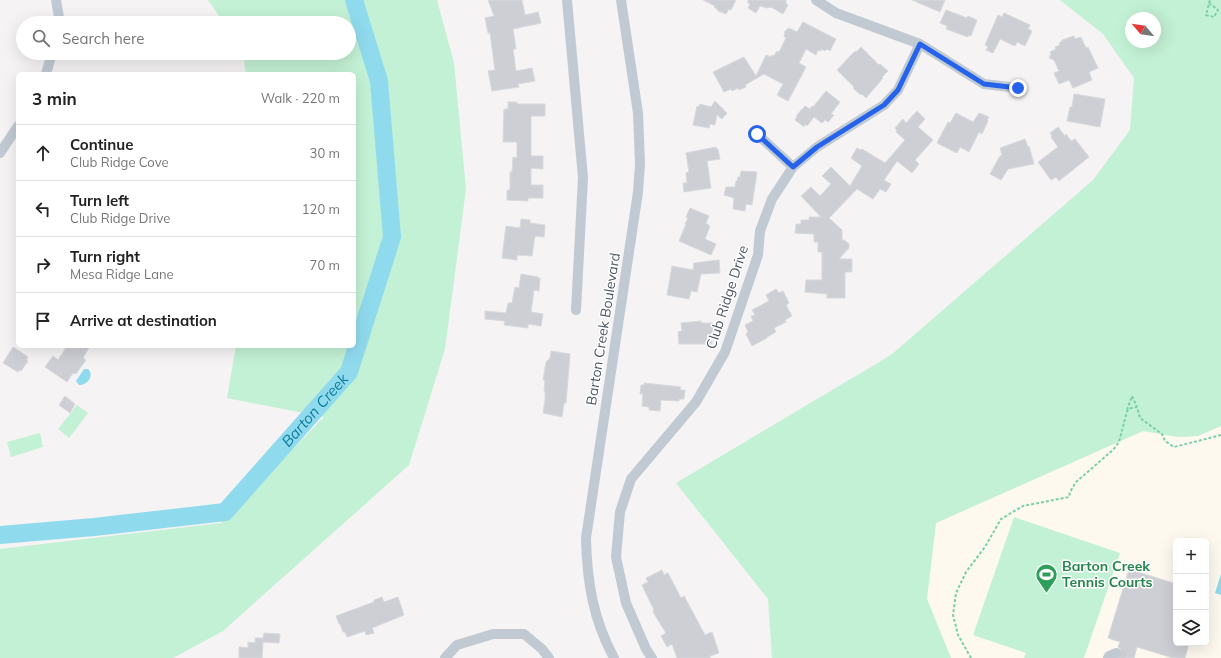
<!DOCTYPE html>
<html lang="en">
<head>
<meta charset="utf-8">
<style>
  :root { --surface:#fff; --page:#f2f2f2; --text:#222; --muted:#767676; --line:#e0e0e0 }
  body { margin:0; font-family:Mulish,sans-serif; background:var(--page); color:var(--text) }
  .controls { position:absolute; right:12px; bottom:12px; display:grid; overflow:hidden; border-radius:6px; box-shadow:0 4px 16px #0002 }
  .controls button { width:36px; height:36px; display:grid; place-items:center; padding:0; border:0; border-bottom:1px solid var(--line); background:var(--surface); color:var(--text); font:20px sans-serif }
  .compass { position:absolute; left:1125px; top:12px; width:36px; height:36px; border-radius:50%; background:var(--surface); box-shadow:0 4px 16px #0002; rotate:299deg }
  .stop { position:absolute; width:12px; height:12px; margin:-9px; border:3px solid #2563eb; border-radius:50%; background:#fff }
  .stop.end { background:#2563eb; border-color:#fff; box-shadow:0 1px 4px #0008 }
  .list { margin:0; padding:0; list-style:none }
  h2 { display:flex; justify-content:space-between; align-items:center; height:52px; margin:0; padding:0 16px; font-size:17px }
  h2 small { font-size:13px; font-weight:400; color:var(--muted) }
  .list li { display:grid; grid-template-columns:26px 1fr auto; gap:12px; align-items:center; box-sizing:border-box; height:56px; padding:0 16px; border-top:1px solid var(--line) }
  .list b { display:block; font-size:15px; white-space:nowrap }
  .list p { margin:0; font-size:13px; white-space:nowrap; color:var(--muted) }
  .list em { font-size:13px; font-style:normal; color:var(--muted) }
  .icon { flex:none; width:22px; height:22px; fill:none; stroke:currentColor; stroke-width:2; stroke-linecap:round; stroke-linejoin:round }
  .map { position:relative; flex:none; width:1221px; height:658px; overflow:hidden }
  .search { position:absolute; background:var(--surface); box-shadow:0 4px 16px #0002; left:16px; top:16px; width:340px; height:44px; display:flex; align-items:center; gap:10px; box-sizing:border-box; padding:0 14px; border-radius:22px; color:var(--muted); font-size:15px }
  .panel { position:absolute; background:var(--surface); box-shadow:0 4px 16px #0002; left:16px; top:72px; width:340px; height:276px; border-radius:6px }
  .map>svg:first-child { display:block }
  .commercial { fill:#fdf9ef; fill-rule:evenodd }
  .green { fill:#c3f1d5; fill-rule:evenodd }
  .water { fill:#90daee }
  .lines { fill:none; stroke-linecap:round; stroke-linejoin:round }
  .river { stroke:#90daee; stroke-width:18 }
  .building { fill:#cdcfd5; stroke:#d7d9de }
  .minor-tunnel { stroke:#caccce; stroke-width:10; stroke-dasharray:10 5; stroke-linecap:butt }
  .path { stroke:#7ad0a6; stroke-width:2; stroke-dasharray:3 2; stroke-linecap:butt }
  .minor { stroke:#c1cad2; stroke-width:10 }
  .route { stroke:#2563eb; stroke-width:5 }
  .labels { text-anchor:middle; stroke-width:3; stroke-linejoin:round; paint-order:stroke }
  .street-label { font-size:14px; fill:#4a5661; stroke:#fff }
  .leisure-label { font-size:14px; font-weight:bold; fill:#27864d; stroke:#fff; text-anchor:start }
  .water-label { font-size:15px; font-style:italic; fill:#0c7c9b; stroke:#fff }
</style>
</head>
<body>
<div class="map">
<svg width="1221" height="658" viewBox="0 0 1221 658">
  <rect width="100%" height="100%" fill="#f5f3f3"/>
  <path class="commercial" d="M1221,426V658H951L927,599L936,523L1143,431L1178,437L1198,436ZM1176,541H1206V643H1176Z"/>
  <path class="green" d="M208,0H437L454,63L466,189L445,349L409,465L223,631L173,658H0V549L221,523L324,417L227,398L236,346H354V74H246L243,53H349V23H224Z
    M1060,0H1221V426L1198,436L1178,437L1143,431L936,523L927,599L951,658H772L768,599L676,483L891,355L1093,180L1130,130L1134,78L1103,34ZM1131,18H1155V42H1131Z
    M77,405L88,413L69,438L58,429Z
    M40,433L43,447L11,457L7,442Z
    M1014,517L1120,553L1084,658H1024L1026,653L973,635Z"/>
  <path class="water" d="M84,369H88C95,376 87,385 79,385L76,381Z
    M1221,574V595L1215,593Z"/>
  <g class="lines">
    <path class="river" id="s1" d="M0,535L94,527L225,512L349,372L392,237L379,81L354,0"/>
  </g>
  <path class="building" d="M488,0H522L525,15L538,12L541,23L513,29L516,49H513L516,71L532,68L535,81L518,84L519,87L492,91L488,71L495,70L490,33H488L485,18L494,16Z
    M703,0H736L731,10L729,9L726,14L718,11L717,9L714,7L715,6Z
    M748,0H786V4L788,5L783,14L771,7L767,8L760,6L756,13L748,8L750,4L748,3Z
    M912,0H945L940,12Z
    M946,10L967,18L968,16L977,20L971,36L969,35L968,37L946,29L947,26L940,23Z
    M1004,13L1030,25L1028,29L1032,31L1025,46L1017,42L1015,46L1000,39L993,53L986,50L988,47L985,45L998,15L1002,17Z
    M803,22L836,39L830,51L827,49L825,51L822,49L821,51L818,50L816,55L806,49L799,63L806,67L788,101L777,95L783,84L764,74L745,85L746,87L739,90L738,88L732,91L731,89L724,92L713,72L744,57L756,76L766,55L771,57L772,55L774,56L777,51L779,52L786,38L784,36L785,31L789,28L797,32Z
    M1074,36L1075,39L1081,37L1086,48L1088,47L1098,68L1089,72L1092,80L1073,88L1069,80L1059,84L1054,73L1059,71L1054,60L1049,58L1051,54L1050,52L1056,49L1055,47L1060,45L1059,43L1062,41V40Z
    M861,47L879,65L880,64L888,71L882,77L883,78L866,98L862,94L861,95L853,88L854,87L837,70L855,51L856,52Z
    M826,91L840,102L831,114L834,115L828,122L825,120L822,123L814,117L807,126L805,124L804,127L795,120L797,117L796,116L805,106L810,109L812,106L813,107Z
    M1074,94L1105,99L1100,127L1067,121L1070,107H1072Z
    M715,101L727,113L722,119L717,115L715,125L710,124L709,128L693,125L697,106L699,107L700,104L711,107Z
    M508,102H517V104H545V116H531V156H543V169L531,168V185H543V198H528V201L507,200V190H510V172H512L513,157L517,158V142H503L504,109H508Z
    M917,111L925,119L918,127L933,140L915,160L919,164L912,173L897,161L884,180L891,184L886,192L880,189L873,199L857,189L829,218L842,230V240H844L849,244V248L839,259H852V272H845V298H827V294L805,292L806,280H822V252H818V242H814V234L795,233L796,224H801V220H809V217H821L801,196L811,187L820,196L831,184L822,176L831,167L850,186L862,166L851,158L857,148L861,150L862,149L885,163L905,140L896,132L897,130L895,128L903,119L906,123Z
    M956,113L973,122L979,113L989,117L987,120L988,121L982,134L979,132L969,152L960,147L957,153L937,143L948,122L950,123Z
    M1058,127L1065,136L1066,134L1071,141L1075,139L1089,157L1059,181L1056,177L1051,180L1038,162L1058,147L1051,137L1052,136L1050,133Z
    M1025,139L1028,147L1029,146L1034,164L1008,169L1001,180L990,174L1000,156L1002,155L1000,148Z
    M716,147L717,150L718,149L720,159L707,161L711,188L684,192L683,183H687L686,173L689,172L686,153Z
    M741,171L757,172L752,205L746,204L745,211L733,209L734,198L724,195L726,187H735L736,181H737L738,177H740Z
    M690,208L709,216L706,223L710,226L705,239L716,244L711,255L679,241L686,224H685L688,218L686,217Z
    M521,219L530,220V223L545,225L544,237L535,236L532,256L517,255V260L502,258L506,226L520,228Z
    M719,260L720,273L701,274L697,292L691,291L689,299L667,295L672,266L693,270L694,263Z
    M521,274L538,277L537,278H540L539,291L534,290L531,312L543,314L541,326L528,324V328L504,325L505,321L485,319V311L506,313L508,303H512L515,287L519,288Z
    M776,289L779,293L783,291L789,303L786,305L792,316L785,320L786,322L774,328L776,332L767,337V338L752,346L746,334L748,332L745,325L753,321L751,316L755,315L752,310L769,301L766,295Z
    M701,321L702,323H713V336H712V344H679L678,332L682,331L681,323Z
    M67,346H90L83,358L86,360L76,374L73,373L67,382L45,367L53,356L58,360Z
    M13,347L28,357L26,360L28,361L21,371L19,370L18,372L3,363Z
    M551,351L570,354L566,403H564L562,417L543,413L545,400V391H544L545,380H543L546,362L550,358Z
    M644,383L681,387L680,390H685L684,399H679V401L661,400L660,411L649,410V407L642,406L643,394H640L641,385H644Z
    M65,396L75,404L70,413L59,405Z
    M1129,569L1176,584V643H1189L1185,658H1173L1137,647L1134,658H1120L1122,653V650L1118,647L1120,642L1108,638Z
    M662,570L664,575L668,573L681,598L684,596L705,635L712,632L719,653L710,656V658H677L672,644L667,647L661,636L666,633L653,612L654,610L642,585L648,582L646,578Z
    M382,597L384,602L398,597L404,615L372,628L374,633L366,635L365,631L347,637L345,632H343L340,624H339L336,616L374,602V600Z
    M264,633L280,634L279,643L263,642L262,658H239V647L248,648V642L255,643V638H263Z"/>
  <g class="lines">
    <path class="minor-tunnel" d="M1116,653L1129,658"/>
    <path class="path" d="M1209,3L1218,10L1214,17L1206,15L1210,0
      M1127,410L1132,396L1137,407
      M971,658L958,635L953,615L956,593L966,572L985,547L1001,519L1023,506L1069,497L1070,492L1076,482L1113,450L1119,442L1127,411L1131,408L1137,407L1140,418L1162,434L1165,441L1174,447L1221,435"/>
    <path class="minor" d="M56,0L60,23
      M567,0L583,178L576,310
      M816,0L836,13L920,44L984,84L1018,88
      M46,74L52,53
      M757,134L793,167
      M0,153L18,126
      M445,658L457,645L493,634H524L542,649L549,658
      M614,658C593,619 587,582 586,538L638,192L640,164L638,113L621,0
      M652,658L646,649L626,603L616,557L620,512L631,479L696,402L725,352L758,255L760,231L772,199L793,167L817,147L884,105L898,90L920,44
      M1108,658L1109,656L1116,653"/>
  </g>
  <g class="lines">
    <path class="route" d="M757,134L793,167L817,147L884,105L898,90L920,44L984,84L1018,88"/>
  </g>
  <defs>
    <symbol id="stadium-pin" viewBox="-11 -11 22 30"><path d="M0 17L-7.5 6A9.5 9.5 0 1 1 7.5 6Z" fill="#2e9e5b" stroke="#fff"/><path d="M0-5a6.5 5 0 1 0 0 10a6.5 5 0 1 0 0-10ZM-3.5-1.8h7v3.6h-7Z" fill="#fff"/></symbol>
  </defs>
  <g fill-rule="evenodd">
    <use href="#stadium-pin" x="1034" y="562" width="25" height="34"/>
  </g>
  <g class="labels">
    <g class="street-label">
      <text transform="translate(727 297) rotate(-72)" y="5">Club Ridge Drive</text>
      <text transform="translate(603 329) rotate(-81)" y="5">Barton Creek Boulevard</text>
    </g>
    <g class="leisure-label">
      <text x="1062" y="571">Barton Creek<tspan x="1062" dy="16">Tennis Courts</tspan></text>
    </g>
    <g class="water-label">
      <text dy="5" stroke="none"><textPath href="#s1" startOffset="362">Barton Creek</textPath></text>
    </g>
  </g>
</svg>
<div class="controls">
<button>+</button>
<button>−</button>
<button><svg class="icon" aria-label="layers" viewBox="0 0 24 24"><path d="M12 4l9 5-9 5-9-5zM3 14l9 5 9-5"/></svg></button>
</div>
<svg class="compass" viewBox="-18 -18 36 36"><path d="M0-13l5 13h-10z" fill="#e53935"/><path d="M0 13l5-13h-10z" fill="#767676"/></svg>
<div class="stop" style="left:757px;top:134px"></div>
<div class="stop end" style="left:1018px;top:88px"></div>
<div class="search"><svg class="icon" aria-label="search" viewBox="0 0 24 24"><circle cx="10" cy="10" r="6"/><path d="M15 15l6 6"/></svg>Search here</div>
<section class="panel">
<h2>3 min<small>Walk · 220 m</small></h2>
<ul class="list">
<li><svg class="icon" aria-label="ahead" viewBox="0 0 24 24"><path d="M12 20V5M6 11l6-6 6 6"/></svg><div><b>Continue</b><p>Club Ridge Cove</p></div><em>30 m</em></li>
<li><svg class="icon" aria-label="left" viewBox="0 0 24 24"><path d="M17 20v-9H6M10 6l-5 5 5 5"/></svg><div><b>Turn left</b><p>Club Ridge Drive</p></div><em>120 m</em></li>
<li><svg class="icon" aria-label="right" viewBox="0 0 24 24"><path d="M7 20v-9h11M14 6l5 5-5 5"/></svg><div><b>Turn right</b><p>Mesa Ridge Lane</p></div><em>70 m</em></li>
<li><svg class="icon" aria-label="arrive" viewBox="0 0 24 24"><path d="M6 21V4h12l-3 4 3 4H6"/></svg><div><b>Arrive at destination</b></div></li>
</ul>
</section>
</div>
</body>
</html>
